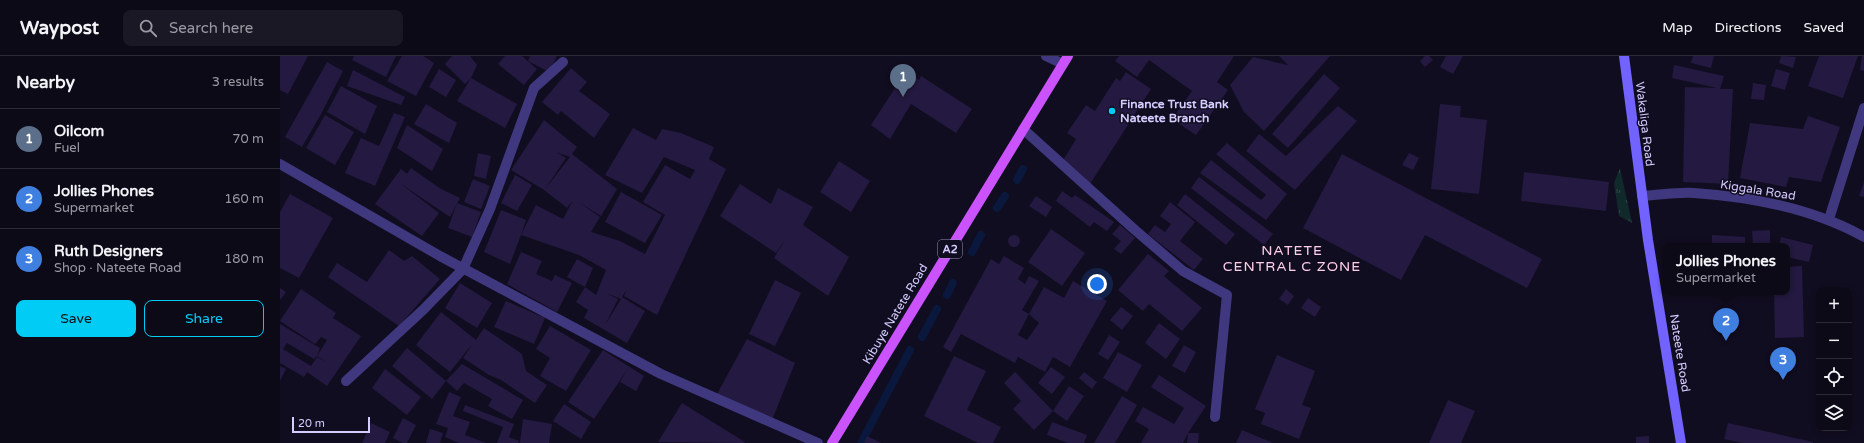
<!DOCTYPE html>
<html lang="en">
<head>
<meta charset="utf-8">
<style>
  :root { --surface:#0d0a18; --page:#1b1825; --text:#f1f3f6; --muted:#9a9aa2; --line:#2d2b37; --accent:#01ccf5 }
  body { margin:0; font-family:"Varela Round",sans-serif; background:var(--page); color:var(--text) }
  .controls { position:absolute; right:12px; bottom:12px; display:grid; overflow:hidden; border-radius:8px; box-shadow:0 2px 6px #0003 }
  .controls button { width:36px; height:36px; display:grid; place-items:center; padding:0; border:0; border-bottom:1px solid var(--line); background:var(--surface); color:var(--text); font:20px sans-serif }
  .scale { position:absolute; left:12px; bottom:10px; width:78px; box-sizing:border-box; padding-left:4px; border:2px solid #d5ccff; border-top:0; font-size:11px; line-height:14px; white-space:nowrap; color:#d5ccff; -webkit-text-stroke:3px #110d20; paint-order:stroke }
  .you { position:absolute; left:817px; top:228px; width:14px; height:14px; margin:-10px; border:3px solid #fff; border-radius:50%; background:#1a73e8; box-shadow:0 0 0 6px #1a73e833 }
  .badge { display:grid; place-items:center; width:26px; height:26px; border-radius:50%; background:var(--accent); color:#fff; font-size:13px; font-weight:700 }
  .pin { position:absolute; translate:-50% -33px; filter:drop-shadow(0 1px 2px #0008) }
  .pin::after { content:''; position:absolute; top:21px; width:14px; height:12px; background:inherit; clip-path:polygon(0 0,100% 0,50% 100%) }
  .popup { position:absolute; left:1382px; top:187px; width:128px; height:52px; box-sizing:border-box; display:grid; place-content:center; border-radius:8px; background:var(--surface); filter:drop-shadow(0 1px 3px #0005); font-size:13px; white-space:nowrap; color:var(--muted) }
  .popup b { font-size:15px; color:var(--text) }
  .popup::after { content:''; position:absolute; left:50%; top:100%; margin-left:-8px; border:8px solid transparent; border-top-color:var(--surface) }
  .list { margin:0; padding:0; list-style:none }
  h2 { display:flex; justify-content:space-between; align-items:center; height:52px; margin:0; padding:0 16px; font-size:17px }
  h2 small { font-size:13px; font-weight:400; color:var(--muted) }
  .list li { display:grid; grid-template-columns:26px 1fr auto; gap:12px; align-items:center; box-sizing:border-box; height:60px; padding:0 16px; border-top:1px solid var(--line) }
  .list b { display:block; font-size:15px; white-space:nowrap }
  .list p { margin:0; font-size:13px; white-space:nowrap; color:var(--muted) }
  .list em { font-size:13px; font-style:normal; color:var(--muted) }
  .actions { display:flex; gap:8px; padding:12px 16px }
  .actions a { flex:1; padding:9px 0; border:1px solid var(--accent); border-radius:8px; text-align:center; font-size:14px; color:var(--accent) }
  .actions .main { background:var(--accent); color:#111 }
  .icon { flex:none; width:22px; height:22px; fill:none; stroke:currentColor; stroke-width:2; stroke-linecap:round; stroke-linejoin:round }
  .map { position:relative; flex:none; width:1584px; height:387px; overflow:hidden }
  header { display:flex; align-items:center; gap:24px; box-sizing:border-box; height:56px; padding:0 20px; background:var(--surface); border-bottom:1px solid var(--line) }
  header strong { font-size:19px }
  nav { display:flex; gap:22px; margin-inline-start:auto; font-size:14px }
  .search { width:280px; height:36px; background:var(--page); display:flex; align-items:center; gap:10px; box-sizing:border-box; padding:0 14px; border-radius:8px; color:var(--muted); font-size:15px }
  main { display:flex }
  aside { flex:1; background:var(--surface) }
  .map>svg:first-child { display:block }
  .grass { fill:url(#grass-tufts) }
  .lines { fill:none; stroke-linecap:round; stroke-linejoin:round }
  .stream { stroke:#09183c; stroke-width:8 }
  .building { fill:#241940; fill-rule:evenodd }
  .minor { stroke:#3f387f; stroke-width:10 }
  .tertiary { stroke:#3f387f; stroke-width:10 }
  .secondary { stroke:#7263fe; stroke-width:10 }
  .primary { stroke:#ca53fe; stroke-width:10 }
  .poi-dot { fill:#01ccf5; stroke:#110d20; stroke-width:1.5 }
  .labels { text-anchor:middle; stroke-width:3; stroke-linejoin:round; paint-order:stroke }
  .shield { fill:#110d20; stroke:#9a93bc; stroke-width:1 }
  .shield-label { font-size:11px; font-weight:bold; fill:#d5ccff }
  .poi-label { font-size:12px; font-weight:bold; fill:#d5ccff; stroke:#110d20; text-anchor:start }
  .street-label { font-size:12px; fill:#d5ccff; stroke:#110d20 }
  .quarter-label { font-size:14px; letter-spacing:1px; fill:#ffcee9; stroke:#110d20 }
</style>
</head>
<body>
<header>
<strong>Waypost</strong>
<div class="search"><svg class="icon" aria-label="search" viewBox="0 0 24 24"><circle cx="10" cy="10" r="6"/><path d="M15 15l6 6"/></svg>Search here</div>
<nav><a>Map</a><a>Directions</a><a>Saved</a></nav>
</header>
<main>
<aside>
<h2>Nearby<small>3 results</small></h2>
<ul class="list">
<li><span class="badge" style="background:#5c6f8a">1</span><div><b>Oilcom</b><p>Fuel</p></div><em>70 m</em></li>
<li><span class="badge" style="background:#3f7fe0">2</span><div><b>Jollies Phones</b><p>Supermarket</p></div><em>160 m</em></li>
<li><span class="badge" style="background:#3f7fe0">3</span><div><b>Ruth Designers</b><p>Shop · Nateete Road</p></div><em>180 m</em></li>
</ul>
<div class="actions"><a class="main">Save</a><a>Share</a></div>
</aside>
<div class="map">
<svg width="1584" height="387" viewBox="0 0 1584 387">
  <defs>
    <pattern id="grass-tufts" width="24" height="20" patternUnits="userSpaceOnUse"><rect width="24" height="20" fill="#10292a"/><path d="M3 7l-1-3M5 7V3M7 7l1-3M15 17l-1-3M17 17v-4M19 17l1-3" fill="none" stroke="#32474a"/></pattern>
  </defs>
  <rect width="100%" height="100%" fill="#110d20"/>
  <path class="grass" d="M1340,112L1352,167L1339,160L1334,127Z"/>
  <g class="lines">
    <path class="stream" d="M737,124L743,113
      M717,152L725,140
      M692,196L701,179
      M667,239L673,227
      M642,281L657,253
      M581,387L630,294"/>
  </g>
  <path class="building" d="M0,0H28L8,38L0,34Z
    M74,0H116L106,21L72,4Z
    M122,0H143L154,7L136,40L107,25Z
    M172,0H190L197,9L191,22L237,48L225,72L177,45L191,22L185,28L165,8Z
    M225,0H242L257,13L244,29L218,8Z
    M250,0H277L269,16L248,5Z
    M839,0H954L937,26L948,34L916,79L892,63L912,35L869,4L857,21L835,5Z
    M999,0H1050L984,75L964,56L950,29L973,1L1008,9Z
    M1145,0H1149L1153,4L1145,11L1140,5Z
    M1166,0H1183L1173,18L1160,11Z
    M1413,0H1434L1431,12L1411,7Z
    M1501,0L1516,1L1513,12L1499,7Z
    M1539,0H1578L1563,42L1528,30Z
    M1582,0H1584V15L1580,14Z
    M47,6L63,15L40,60L22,91L5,81Z
    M1394,9L1444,20L1440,33H1453L1448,128L1403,126L1405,31L1437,32L1392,22Z
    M291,12L307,26L299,35L330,58L314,82L281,55L278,59L262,46Z
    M159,13L176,24L166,41L149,31Z
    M1496,13L1510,17L1505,34L1491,30Z
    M73,14L125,41L121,49L67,30Z
    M626,15L639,24L641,20L692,53L676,77L631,48L610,83L591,69Z
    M846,16L871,33L810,128L780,109L796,83L787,77L806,49L815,55L836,22L840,25Z
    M1044,18L1060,32L1008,92L992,78Z
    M1473,27L1486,29L1484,44L1471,43Z
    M61,30L97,50L85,78L47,56Z
    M146,48L177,67L169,87L134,68Z
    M1160,48L1181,50L1180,61L1207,64L1199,138L1151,133Z
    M1058,50L1077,65L1015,134L966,95L979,78L1006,100Z
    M114,57L125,61L95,130L65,117L81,82L99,90Z
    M45,59L74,76L55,109L26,92Z
    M1528,60L1560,71L1541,126L1509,121L1506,131L1460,122L1470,67L1523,73Z
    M264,64L297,91L292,98L337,133L321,160L300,147L320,161L311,176L340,185L365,198L385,159L363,146L385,109L410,123L415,114L384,101L362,137L325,119L353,72L376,84L382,73L401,77L434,91L429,103L446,113L377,259L344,240L347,233L342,241L365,255L347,287L304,262L308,254L296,246L305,231L316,239L326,214L299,199L241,179L230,208L204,196L221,154L246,164L241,179L256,149L283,163L293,144L287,152L264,134L231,114ZM276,96L290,101L265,133L286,102ZM326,237L341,243L325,269L338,243Z
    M127,69L163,93L152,115L117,92Z
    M947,87L1007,138L986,164L920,117L931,104L981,144L986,139L936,98Z
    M198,97L211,100L206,123L194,120Z
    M1129,97L1139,102L1133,114L1122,109Z
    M1062,98L1262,203L1247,232L1145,179L1121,224L1023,172Z
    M559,105L590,125L571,156L540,136Z
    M131,112L161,133L180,142L170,161L121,128L159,157L142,180L95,148L121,113L127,118Z
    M1244,116L1329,126L1326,155L1241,145Z
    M235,119L252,129L237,155L221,147Z
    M919,121L993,178L984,189L911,132Z
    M193,123L210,130L201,153L184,146Z
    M1584,126V141L1579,140Z
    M460,128L491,148L498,132L533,151L523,169L569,201L548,240L494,202L506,182L496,197L440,160Z
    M782,135L792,142L795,139L834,166L827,175L814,166L810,171L776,145Z
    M341,136L382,159L365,187L325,166Z
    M10,138L53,162L19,222L0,212V156Z
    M905,138L955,178L946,189L897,149Z
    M756,140L772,151L766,161L749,150Z
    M890,146L915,166L900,185L923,203L914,214L868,178L875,169L885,176L891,168L880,160Z
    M177,147L201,156L192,181L168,172Z
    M840,169L855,182L841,198L834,193L841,185L832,178Z
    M771,173L805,197L782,230L748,206Z
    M1490,174V190H1473L1472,175Z
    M728 185a6 6 0 1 1 12 0a6 6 0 1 1-12 0Z
    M1432,179L1465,181V190H1432Z
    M1501,181L1533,189L1529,206L1507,201V190H1499Z
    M109,194L124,205L132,200L160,223L119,270L48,221L57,207L87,226Z
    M241,196L262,205L256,218L272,225L275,219L292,227L277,256L227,228Z
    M868,198L889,215L884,220L922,252L902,275L869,248L863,255L838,234Z
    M724,200L744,212L738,223L745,228L749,220L759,225L742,254L749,258L738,279L747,284L759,267L749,258L764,231L784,242L793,225L827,245L790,311L773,301L765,316L738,301L735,307L681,278L671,296L663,291L711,203L719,208Z
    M297,203L313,212L305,231L287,221Z
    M1522,210L1524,281L1495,282L1494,236H1507V211Z
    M495,224L521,237L495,290L469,278Z
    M180,227L212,247L197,272L165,252Z
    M0,232L6,236L0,244Z
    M21,233L56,257L53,262L81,280L47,330L27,316L24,321L0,307V268L40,292L37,300L47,284L41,281L35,288L0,265ZM7,287L34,303L37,300L46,306L37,301L31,310L3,293Z
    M1006,233L1014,240L1008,249L999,243Z
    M1442,236H1465V237L1443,240Z
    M1028,242L1041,251L1035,261L1021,252Z
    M226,245L265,262L254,288L214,271Z
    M841,251L853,260L842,274L830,264Z
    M161,256L196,284L204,272L242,298L246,315L267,329L255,347L221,324L209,319L183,302L193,287L170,316L136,289Z
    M879,267L900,283L886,303L865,287Z
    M270,270L311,294L286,335L260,320L270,302L256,293Z
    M829,279L840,286L828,304L818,298Z
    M467,283L515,307L490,369L437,338Z
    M904,289L916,296L905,317L892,310Z
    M127,292L166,325L182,308L243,344L232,363L208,350L212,343L184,327L177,335L166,325L152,343L112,310Z
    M323,294L364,320L356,335L340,326L347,314L314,363L288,346Z
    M838,296L862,309L847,336L823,322Z
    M997,299L1035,315L1022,349L1031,352L1019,383L981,368L985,357L975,353Z
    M674,300L706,315L687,354L721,371L713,387H698L644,360Z
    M0,310L6,313L0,325Z
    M771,311L785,321L772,338L758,327Z
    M105,313L141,341L127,359L92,332Z
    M735,316L773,355L754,374L733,353L741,345L724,327Z
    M804,316L817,326L812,333L799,322Z
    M879,319L926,350L908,377H919L918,387H907L908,377L903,387H861L869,373L855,365L863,351L894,368L904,352L871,331Z
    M789,330L804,340L787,365L773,355Z
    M169,336L181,341L173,360L190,366L185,379L206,387H179L165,381L168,372L156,368Z
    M842,340L857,349L835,387H814Z
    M1168,344L1195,355L1181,387H1149Z
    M402,347L465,386L464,387L378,386Z
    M284,348L311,366L301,383L273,365Z
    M185,349L234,368L229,381L239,385L238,387H217L223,371L183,355Z
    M123,362L136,369L127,387H123L113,382Z
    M243,363L272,368L269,387H240Z
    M772,366L807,379L804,387H788L767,379Z
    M91,367L110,376L105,387H82Z
    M1448,367L1533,386V387H1463L1444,383Z
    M150,373L163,377L160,387H146Z
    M962,374L993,387H956Z
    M587,380L601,387H584Z
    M1369,380V387H1356V381Z"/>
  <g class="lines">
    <path class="minor" d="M766,0L783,8
      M743,73L855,174L903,215L947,239L935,361
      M0,108L160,200L381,318L538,387
      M1549,163L1584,52
      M66,325L143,254L183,213L210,153L254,32L283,6"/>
    <path class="tertiary" d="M1362,140C1379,139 1397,136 1414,137C1473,141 1532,152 1584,181"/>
    <path class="secondary" d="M1344,0L1368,184L1401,387"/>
    <path class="primary" d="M552,387L788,0"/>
  </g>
  <circle class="poi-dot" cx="832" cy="55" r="4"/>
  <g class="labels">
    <rect class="shield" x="658" y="184" width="24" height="18" rx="3"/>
    <g class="shield-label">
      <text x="670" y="197">A2</text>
    </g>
    <g class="poi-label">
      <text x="840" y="52">Finance Trust Bank<tspan x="840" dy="14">Nateete Branch</tspan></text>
    </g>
    <g class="street-label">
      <text transform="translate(1365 68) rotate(83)" y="4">Wakaliga Road</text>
      <text transform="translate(1478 134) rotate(9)" y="4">Kiggala Road</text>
      <text transform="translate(615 258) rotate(-59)" y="4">Kibuye Natete Road</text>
      <text transform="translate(1400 297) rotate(81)" y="4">Nateete Road</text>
    </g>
    <g class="quarter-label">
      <text x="1012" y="199">NATETE<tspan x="1012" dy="16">CENTRAL C ZONE</tspan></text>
    </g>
  </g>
</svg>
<div class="controls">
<button>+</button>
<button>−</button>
<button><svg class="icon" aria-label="locate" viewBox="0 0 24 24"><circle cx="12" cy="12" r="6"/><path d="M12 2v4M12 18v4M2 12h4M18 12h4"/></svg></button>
<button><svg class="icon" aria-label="layers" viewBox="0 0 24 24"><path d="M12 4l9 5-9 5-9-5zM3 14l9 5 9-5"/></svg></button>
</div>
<div class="scale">20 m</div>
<div class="you"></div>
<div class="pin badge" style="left:623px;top:41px;background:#5c6f8a">1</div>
<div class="pin badge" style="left:1446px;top:285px;background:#3f7fe0">2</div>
<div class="popup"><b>Jollies Phones</b>Supermarket</div>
<div class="pin badge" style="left:1503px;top:324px;background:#3f7fe0">3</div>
</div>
</main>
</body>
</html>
